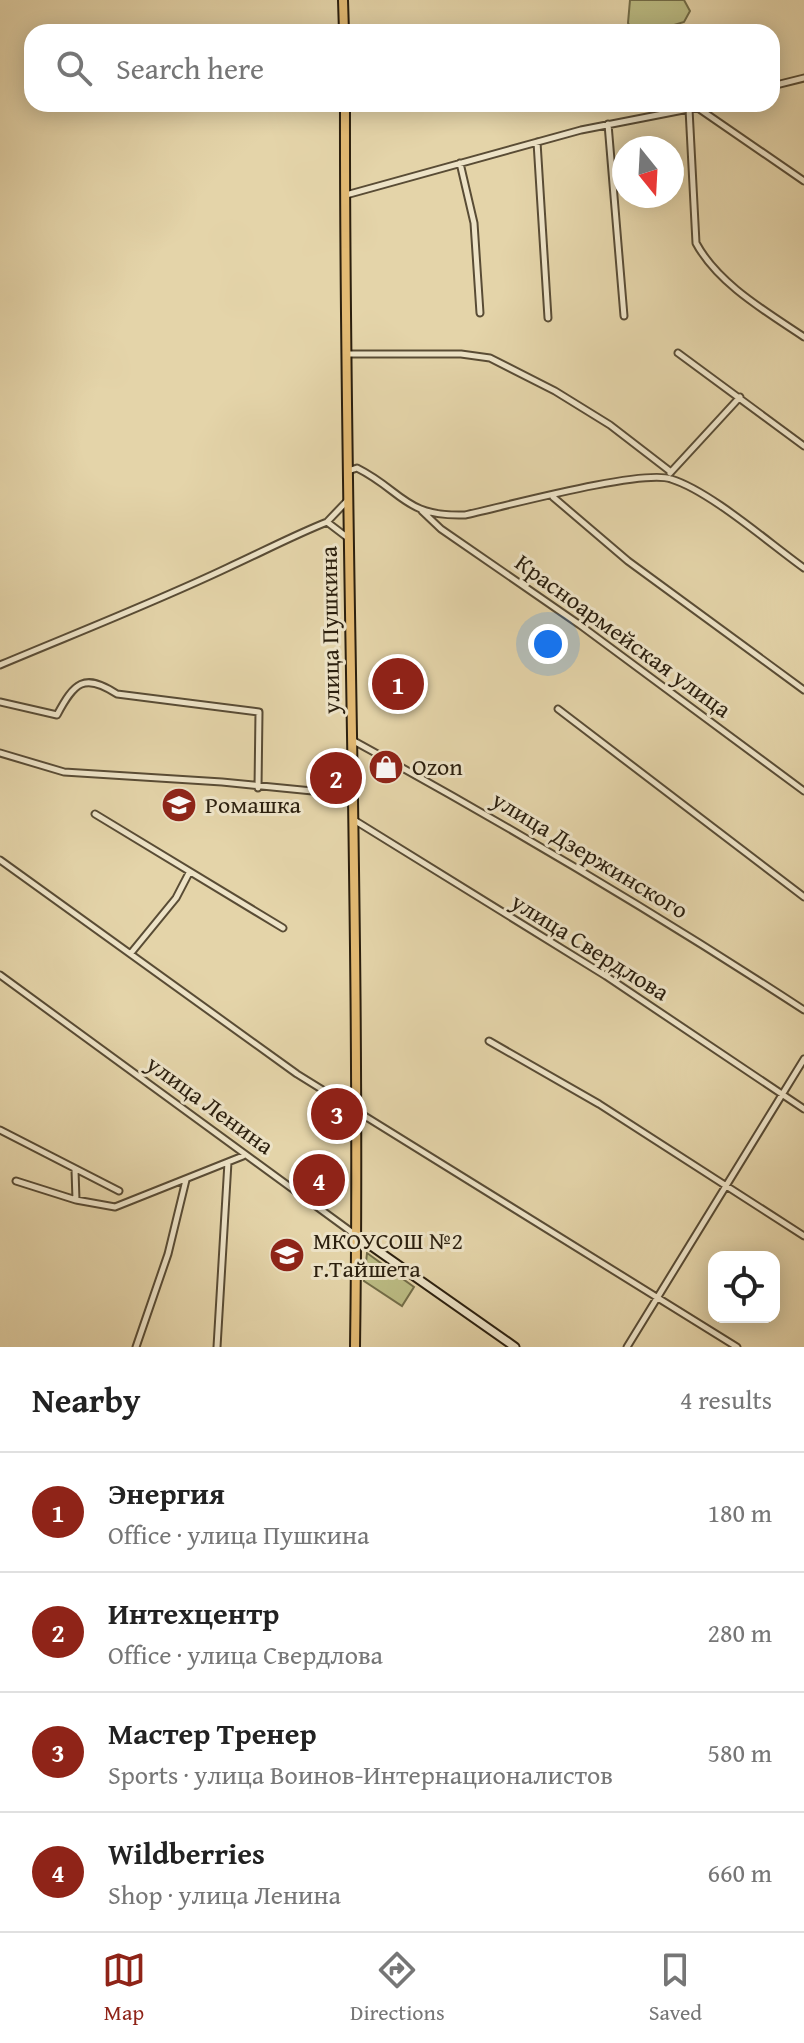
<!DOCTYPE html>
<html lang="en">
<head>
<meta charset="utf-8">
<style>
  :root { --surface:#fff; --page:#f6f6f6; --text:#222; --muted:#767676; --line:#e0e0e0; --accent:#8f2418 }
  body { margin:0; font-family:"Gentium Book Plus",serif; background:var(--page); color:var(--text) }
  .controls { position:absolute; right:24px; bottom:24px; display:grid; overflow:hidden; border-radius:16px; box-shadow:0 4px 20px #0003 }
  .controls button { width:72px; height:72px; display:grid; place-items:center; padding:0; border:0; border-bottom:2px solid var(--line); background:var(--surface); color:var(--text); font:40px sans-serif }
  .compass { position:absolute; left:612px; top:136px; width:72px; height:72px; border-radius:50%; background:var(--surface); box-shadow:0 4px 20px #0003; rotate:162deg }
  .you { position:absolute; left:548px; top:644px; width:28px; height:28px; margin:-20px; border:6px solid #fff; border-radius:50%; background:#1a73e8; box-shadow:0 0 0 12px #1a73e833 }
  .badge { display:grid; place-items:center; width:52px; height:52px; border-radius:50%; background:var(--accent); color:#fff; font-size:26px; font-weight:700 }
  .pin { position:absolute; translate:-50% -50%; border:4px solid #fff; box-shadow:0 2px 8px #0006 }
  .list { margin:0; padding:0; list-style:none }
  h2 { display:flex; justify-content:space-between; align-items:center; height:104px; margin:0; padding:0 32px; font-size:34px }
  h2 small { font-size:26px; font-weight:400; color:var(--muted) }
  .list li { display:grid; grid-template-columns:52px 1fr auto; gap:24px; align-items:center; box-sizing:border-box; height:120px; padding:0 32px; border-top:2px solid var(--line) }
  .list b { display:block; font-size:30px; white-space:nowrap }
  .list p { margin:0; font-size:26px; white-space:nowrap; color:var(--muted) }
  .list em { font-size:26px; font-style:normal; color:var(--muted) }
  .icon { flex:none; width:44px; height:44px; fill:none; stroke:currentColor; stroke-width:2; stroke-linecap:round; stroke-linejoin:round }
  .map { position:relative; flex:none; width:804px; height:1347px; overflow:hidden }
  .search { position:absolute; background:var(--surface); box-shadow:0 4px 20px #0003; left:24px; right:24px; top:24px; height:88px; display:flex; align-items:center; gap:20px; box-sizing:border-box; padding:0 28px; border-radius:24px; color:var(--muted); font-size:30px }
  .sheet { height:584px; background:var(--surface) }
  nav { display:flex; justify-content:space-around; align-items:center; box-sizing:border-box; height:112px; border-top:2px solid var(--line); background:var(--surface); font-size:22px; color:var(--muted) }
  nav a { display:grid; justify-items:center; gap:4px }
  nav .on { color:var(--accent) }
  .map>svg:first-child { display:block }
  .green { fill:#bbbb83; stroke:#736d48; stroke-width:2 }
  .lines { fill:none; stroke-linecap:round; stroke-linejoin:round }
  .minor-casing { stroke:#594c35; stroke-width:9 }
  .secondary-casing { stroke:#2b1f0e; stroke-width:11 }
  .primary-casing { stroke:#2b1f0e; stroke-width:12 }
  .minor { stroke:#ede3c7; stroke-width:5 }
  .secondary { stroke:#ede3c7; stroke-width:7 }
  .primary { stroke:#e2ba74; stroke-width:8 }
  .labels { text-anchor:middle; stroke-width:6; stroke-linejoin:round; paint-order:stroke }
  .street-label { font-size:24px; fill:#2b1f0e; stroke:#ede3c7 }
  .poi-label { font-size:24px; fill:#2b1f0e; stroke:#ede3c7; text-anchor:start }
</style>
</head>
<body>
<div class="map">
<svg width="804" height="1347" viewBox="0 0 804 1347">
  <rect width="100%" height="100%" fill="#e4d4a9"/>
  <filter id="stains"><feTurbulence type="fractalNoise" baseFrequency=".0025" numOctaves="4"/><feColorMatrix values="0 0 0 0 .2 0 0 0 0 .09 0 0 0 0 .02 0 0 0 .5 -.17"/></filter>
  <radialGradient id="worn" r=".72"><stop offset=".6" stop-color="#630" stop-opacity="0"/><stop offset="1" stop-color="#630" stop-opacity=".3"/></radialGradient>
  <path class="green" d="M630,0H684L690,11L684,22L651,32H633L628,23Z
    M367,1253L414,1287L402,1306L364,1281Z"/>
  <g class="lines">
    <defs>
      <path id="minor" d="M772,86L804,78
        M698,108L804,181
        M689,109L696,243C718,284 767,312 804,337
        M608,124L624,316
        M537,142L548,318
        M460,163L474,223L480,313
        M346,195L581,130L714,104
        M678,353L804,446
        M347,354H461L490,358L555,391L610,425L671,472
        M348,471L357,468C403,491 404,517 465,515C502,507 641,469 671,479C710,491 769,543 804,568
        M670,473L740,397
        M553,497L628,561L804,690
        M422,511L441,529L580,625L804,791
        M327,522L347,501
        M0,665C76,633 153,603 227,568C260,553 292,536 327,522L348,538
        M0,702L57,715C74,683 84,672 117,694L259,712L258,788
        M558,709L804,897
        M352,740C507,825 657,914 804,1010
        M0,753L64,772L222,782L353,795
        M95,814L283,928
        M354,820L606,976L804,1109
        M0,860L297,1074L737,1347
        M131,953L176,898L189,873
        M0,975L357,1236
        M489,1041L599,1104L804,1236
        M0,1130L119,1191
        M75,1170L76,1200
        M16,1181L76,1200L115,1207L243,1156
        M136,1347L168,1254L186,1180
        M217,1347L228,1162
        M627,1347L804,1059"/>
      <path id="secondary" d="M357,1236L515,1347"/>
      <path id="primary" d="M343,0L344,32
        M345,104C344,518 361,933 355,1347"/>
    </defs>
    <use href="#minor" class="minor-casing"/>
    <use href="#secondary" class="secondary-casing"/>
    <use href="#primary" class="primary-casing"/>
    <use href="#minor" class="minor"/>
    <use href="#secondary" class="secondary"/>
    <use href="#primary" class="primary"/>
  </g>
  <defs>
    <symbol id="shop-disc" viewBox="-11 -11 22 22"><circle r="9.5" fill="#8f2418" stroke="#ede3c7"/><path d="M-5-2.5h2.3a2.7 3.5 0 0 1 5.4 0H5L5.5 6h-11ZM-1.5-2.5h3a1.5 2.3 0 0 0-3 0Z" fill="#fff"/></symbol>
    <symbol id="school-disc" viewBox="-11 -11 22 22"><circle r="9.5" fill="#8f2418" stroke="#ede3c7"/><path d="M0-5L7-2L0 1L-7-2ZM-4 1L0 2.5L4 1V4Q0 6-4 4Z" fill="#fff"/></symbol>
  </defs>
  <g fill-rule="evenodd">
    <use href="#shop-disc" x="366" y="747" width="40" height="40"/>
    <use href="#school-disc" x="159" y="785" width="40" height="40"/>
    <use href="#school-disc" x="267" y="1235" width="40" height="40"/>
  </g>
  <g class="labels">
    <g class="street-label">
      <text transform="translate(330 630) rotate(-91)" y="8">улица Пушкина</text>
      <text transform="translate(623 636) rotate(36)" y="8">Красноармейская улица</text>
      <text transform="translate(590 855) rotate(31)" y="8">улица Дзержинского</text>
      <text transform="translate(590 947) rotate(32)" y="8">улица Свердлова</text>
      <text transform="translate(210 1105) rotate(36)" y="8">улица Ленина</text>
    </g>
    <g class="poi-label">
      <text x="412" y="775">Ozon</text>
      <text x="205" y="813">Ромашка</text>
      <text x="313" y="1249">МКОУСОШ №2<tspan x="313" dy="28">г.Тайшета</tspan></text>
    </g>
  </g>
  <rect width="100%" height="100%" filter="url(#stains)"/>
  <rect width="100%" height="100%" fill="url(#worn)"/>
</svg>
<div class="controls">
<button><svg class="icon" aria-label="locate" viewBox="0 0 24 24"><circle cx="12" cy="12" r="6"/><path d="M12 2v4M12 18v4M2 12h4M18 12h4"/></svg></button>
</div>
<svg class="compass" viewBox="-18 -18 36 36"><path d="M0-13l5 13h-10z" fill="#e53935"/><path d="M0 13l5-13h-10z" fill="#767676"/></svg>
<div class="you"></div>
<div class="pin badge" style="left:398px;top:684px">1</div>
<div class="pin badge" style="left:336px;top:778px">2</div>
<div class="pin badge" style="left:337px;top:1114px">3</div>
<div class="pin badge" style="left:319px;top:1180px">4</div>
<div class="search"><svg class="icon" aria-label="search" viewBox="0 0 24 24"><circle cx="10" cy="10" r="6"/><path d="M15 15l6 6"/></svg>Search here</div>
</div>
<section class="sheet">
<h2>Nearby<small>4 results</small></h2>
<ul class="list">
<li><span class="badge">1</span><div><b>Энергия</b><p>Office · улица Пушкина</p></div><em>180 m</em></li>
<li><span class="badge">2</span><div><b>Интехцентр</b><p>Office · улица Свердлова</p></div><em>280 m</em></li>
<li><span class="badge">3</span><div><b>Мастер Тренер</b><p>Sports · улица Воинов-Интернационалистов</p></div><em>580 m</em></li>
<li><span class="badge">4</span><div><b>Wildberries</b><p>Shop · улица Ленина</p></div><em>660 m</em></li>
</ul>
</section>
<nav>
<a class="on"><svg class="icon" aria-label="map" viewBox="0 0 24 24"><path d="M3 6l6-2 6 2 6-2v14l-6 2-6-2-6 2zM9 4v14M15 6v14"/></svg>Map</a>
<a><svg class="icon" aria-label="directions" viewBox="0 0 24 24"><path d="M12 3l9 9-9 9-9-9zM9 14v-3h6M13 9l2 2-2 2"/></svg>Directions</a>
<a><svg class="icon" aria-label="saved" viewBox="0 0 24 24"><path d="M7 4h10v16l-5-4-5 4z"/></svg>Saved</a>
</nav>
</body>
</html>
